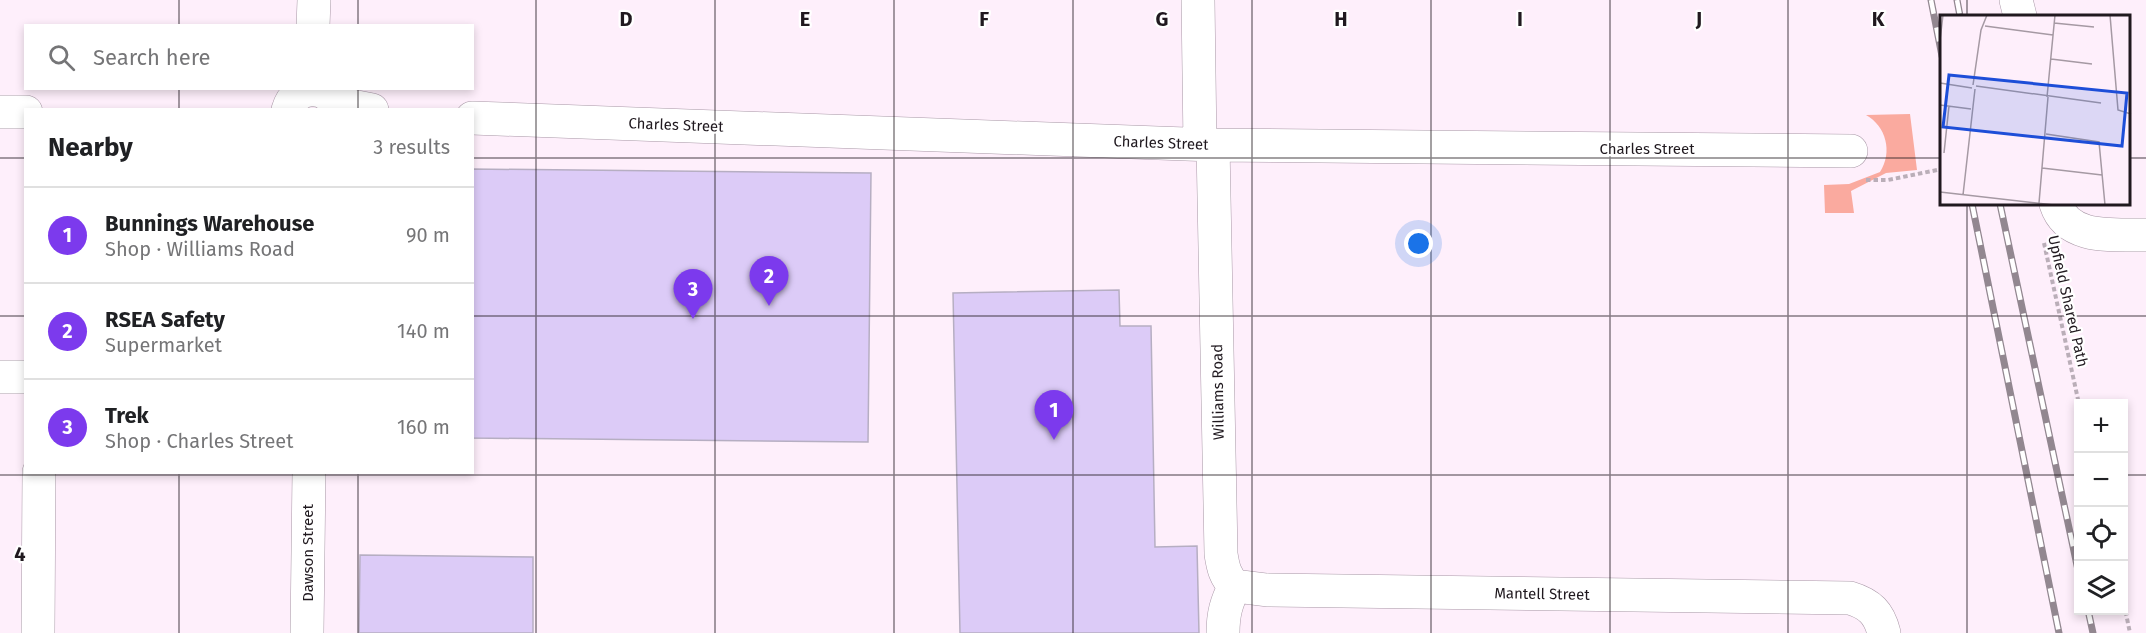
<!DOCTYPE html>
<html lang="en">
<head>
<meta charset="utf-8">
<style>
  :root { --surface:#fff; --page:#f6f6f6; --text:#202124; --muted:#757577; --line:#e0e0e0; --accent:#7c3aed }
  body { margin:0; font-family:"Fira Sans",sans-serif; background:var(--page); color:var(--text) }
  .controls { position:absolute; right:18px; bottom:18px; display:grid; overflow:hidden; border-radius:0px; box-shadow:0 3px 9px #0003 }
  .controls button { width:54px; height:54px; display:grid; place-items:center; padding:0; border:0; border-bottom:2px solid var(--line); background:var(--surface); color:var(--text); font:30px sans-serif }
  .you { position:absolute; left:1419px; top:244px; width:21px; height:21px; margin:-15px; border:4px solid #fff; border-radius:50%; background:#1a73e8; box-shadow:0 0 0 9px #1a73e833 }
  .badge { display:grid; place-items:center; width:39px; height:39px; border-radius:50%; background:var(--accent); color:#fff; font-size:20px; font-weight:700 }
  .pin { position:absolute; translate:-50% -50px; filter:drop-shadow(0 2px 3px #0008) }
  .pin::after { content:''; position:absolute; top:32px; width:21px; height:18px; background:inherit; clip-path:polygon(0 0,100% 0,50% 100%) }
  .list { margin:0; padding:0; list-style:none }
  h2 { display:flex; justify-content:space-between; align-items:center; height:78px; margin:0; padding:0 24px; font-size:26px }
  h2 small { font-size:20px; font-weight:400; color:var(--muted) }
  .list li { display:grid; grid-template-columns:39px 1fr auto; gap:18px; align-items:center; box-sizing:border-box; height:96px; padding:0 24px; border-top:2px solid var(--line) }
  .list b { display:block; font-size:22px; white-space:nowrap }
  .list p { margin:0; font-size:20px; white-space:nowrap; color:var(--muted) }
  .list em { font-size:20px; font-style:normal; color:var(--muted) }
  .icon { flex:none; width:33px; height:33px; fill:none; stroke:currentColor; stroke-width:2; stroke-linecap:round; stroke-linejoin:round }
  .map { position:relative; flex:none; width:2146px; height:633px; overflow:hidden }
  .search { position:absolute; background:var(--surface); box-shadow:0 3px 9px #0003; left:24px; top:24px; width:450px; height:66px; display:flex; align-items:center; gap:15px; box-sizing:border-box; padding:0 21px; border-radius:0px; color:var(--muted); font-size:22px }
  .panel { position:absolute; background:var(--surface); box-shadow:0 3px 9px #0003; left:24px; top:108px; width:450px; height:366px; border-radius:0px }
  .map>svg:first-child { display:block }
  .green { fill:#faaa9f }
  .building { fill:#dccbf7; stroke:#b6aec2; stroke-width:1.5 }
  .lines { fill:none; stroke-linecap:round; stroke-linejoin:round }
  .minor-casing { stroke:#a998a7; stroke-width:34 }
  .path { stroke:#baaeb8; stroke-width:4; stroke-dasharray:4.5 3; stroke-linecap:butt }
  .minor { stroke:#fff; stroke-width:33 }
  .rail-casing { stroke:#928790; stroke-width:7 }
  .rail { stroke:#fff; stroke-width:4.5; stroke-dasharray:14; stroke-linecap:butt }
  .grid { fill:none; stroke:#20191f; stroke-width:1.5; stroke-opacity:0.55 }
  .labels { text-anchor:middle; stroke-width:4.5; stroke-linejoin:round; paint-order:stroke }
  .street-label { font-size:15px; fill:#20191f; stroke:#fff }
  .inset-road { fill:none; stroke:#a599a3; stroke-width:1.5 }
  .view { fill:#1d4ed8; fill-opacity:0.15; stroke:#1d4ed8; stroke-width:3 }
  .inset-edge { fill:none; stroke:#20191f; stroke-width:3 }
  .grid-label { font-size:20px; text-anchor:middle; font-weight:bold; fill:#20191f; stroke:#fff; stroke-width:4.5; stroke-linejoin:round; paint-order:stroke }
</style>
</head>
<body>
<div class="map">
<svg width="2146" height="633" viewBox="0 0 2146 633">
  <rect width="100%" height="100%" fill="#feeffb"/>
  <path class="green" d="M1910,114L1917,170L1886,173L1851,191L1854,213H1825L1824,185L1849,184L1880,172C1893,152 1886,126 1866,115Z"/>
  <path class="building" d="M472,169L871,173L868,442L472,438Z
    M1119,290L1120,326H1151L1155,547L1197,546L1199,633H960L953,293Z
    M360,555L533,557V633H359Z"/>
  <g class="lines">
    <defs>
      <path id="minor" d="M1198,0L1200,145
        M2016,0L2020,16
        M313,26L314,0
        M336,103L372,110
        M288,110C296,82 330,84 338,110
        M0,112H26
        M472,118L1213,145L1851,151
        M1213,145L1221,554C1223,567 1225,577 1235,586
        M2056,204C2068,241 2115,234 2146,235
        M0,377H26
        M1235,586L1267,590L1850,598C1870,604 1879,613 1884,633
        M38,633L39,472
        M307,633L309,472
        M1223,633C1223,615 1226,602 1235,586"/>
    </defs>
    <use href="#minor" class="minor-casing"/>
    <path class="path" d="M1866,180H1888L1942,169
      M2044,243L2079,404
      M2124,604L2130,633"/>
    <use href="#minor" class="minor"/>
    <defs>
      <path id="rail" d="M1931,0L1942,56
        M1957,0L1960,16
        M1972,204L2059,633
        M2000,204L2078,570
        M2088,610L2093,633"/>
    </defs>
    <use href="#rail" class="rail-casing"/>
    <use href="#rail" class="rail"/>
  </g>
  <path class="grid" d="M179,0V26M358,0V26M536,0V633M715,0V633M894,0V633M1073,0V633M1252,0V633M1431,0V633M1610,0V633M1788,0V633M1967,0V16M179,88V110M358,88V110M0,158H26M472,158H1942M2130,158H2146M1967,204V633M0,316H26M472,316H2146M179,472V633M358,472V633M0,475H2078M2124,475H2146"/>
  <g class="labels">
    <g class="street-label">
      <text transform="translate(676 125) rotate(2)" y="5">Charles Street</text>
      <text transform="translate(1161 143) rotate(2)" y="5">Charles Street</text>
      <text x="1647" y="154">Charles Street</text>
      <text transform="translate(2068 301) rotate(77)" y="5">Upfield Shared Path</text>
      <text transform="translate(1218 392) rotate(-91)" y="5">Williams Road</text>
      <text transform="translate(308 553) rotate(-90)" y="5">Dawson Street</text>
      <text transform="translate(1542 594) rotate(1)" y="5">Mantell Street</text>
    </g>
  </g>
  <g transform="translate(1940 15)">
    <rect width="190" height="190" fill="#feeffb"/>
    <path class="inset-road" d="M170,0L178,95L191,99M114,8L154,12M45,11L113,20M0,25L3,0M111,44L152,49M0,68L32,73M33,70L41,15L47,0M36,71L161,88M107,82L115,0M0,90L31,94M106,119L159,127L165,190M4,138L9,91M102,153L162,160M0,177L114,190M23,180L35,74M99,188L108,82"/>
    <path class="view" d="M9,60L187,78L182,131L3,112Z"/>
    <rect width="190" height="190" class="inset-edge"/>
  </g>
  <g class="grid-label">
    <text x="626" y="26">D</text>
    <text x="805" y="26">E</text>
    <text x="984" y="26">F</text>
    <text x="1162" y="26">G</text>
    <text x="1341" y="26">H</text>
    <text x="1520" y="26">I</text>
    <text x="1699" y="26">J</text>
    <text x="1878" y="26">K</text>
    <text x="20" y="561">4</text>
  </g>
</svg>
<div class="controls">
<button>+</button>
<button>−</button>
<button><svg class="icon" aria-label="locate" viewBox="0 0 24 24"><circle cx="12" cy="12" r="6"/><path d="M12 2v4M12 18v4M2 12h4M18 12h4"/></svg></button>
<button><svg class="icon" aria-label="layers" viewBox="0 0 24 24"><path d="M12 4l9 5-9 5-9-5zM3 14l9 5 9-5"/></svg></button>
</div>
<div class="you"></div>
<div class="pin badge" style="left:1054px;top:440px">1</div>
<div class="pin badge" style="left:769px;top:306px">2</div>
<div class="pin badge" style="left:693px;top:319px">3</div>
<div class="search"><svg class="icon" aria-label="search" viewBox="0 0 24 24"><circle cx="10" cy="10" r="6"/><path d="M15 15l6 6"/></svg>Search here</div>
<section class="panel">
<h2>Nearby<small>3 results</small></h2>
<ul class="list">
<li><span class="badge">1</span><div><b>Bunnings Warehouse</b><p>Shop · Williams Road</p></div><em>90 m</em></li>
<li><span class="badge">2</span><div><b>RSEA Safety</b><p>Supermarket</p></div><em>140 m</em></li>
<li><span class="badge">3</span><div><b>Trek</b><p>Shop · Charles Street</p></div><em>160 m</em></li>
</ul>
</section>
</div>
</body>
</html>
